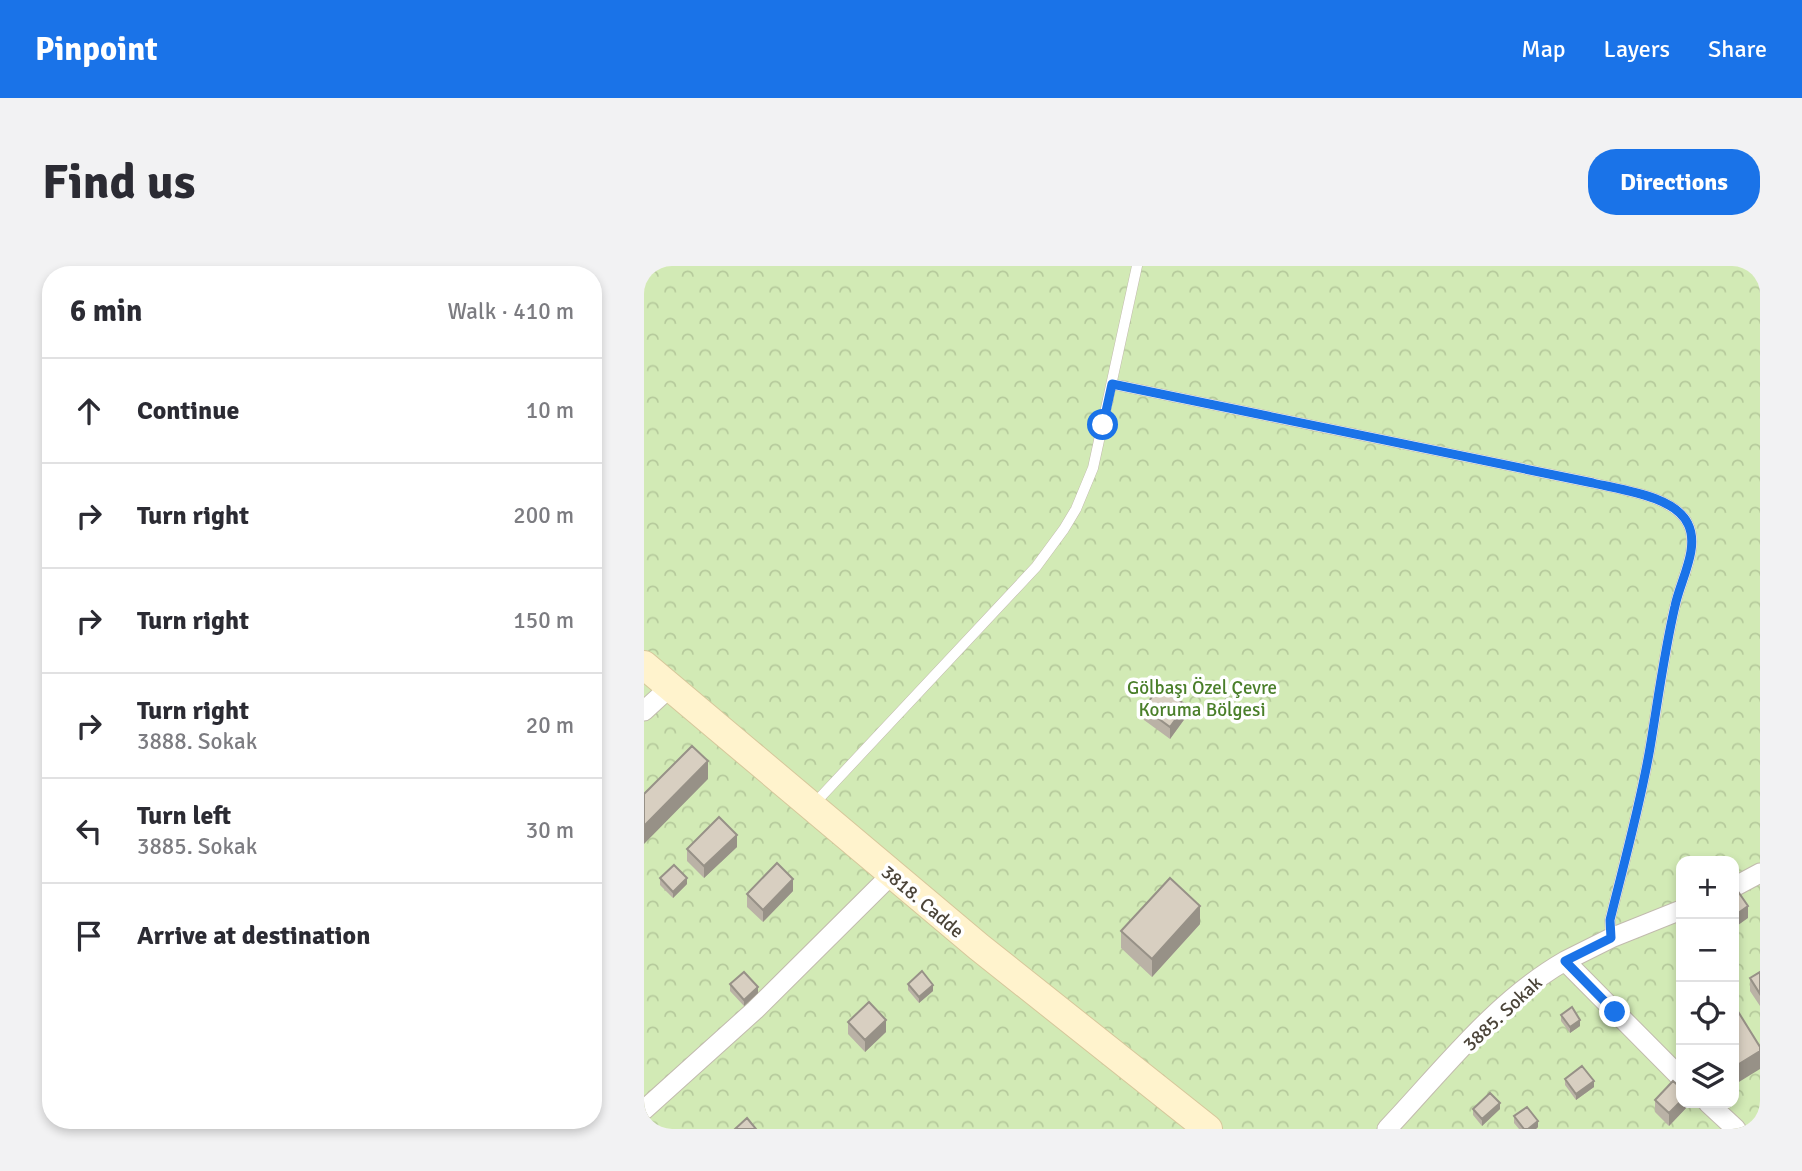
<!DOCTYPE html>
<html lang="en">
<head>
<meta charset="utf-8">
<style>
  :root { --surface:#fff; --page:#f2f2f3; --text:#2b2b33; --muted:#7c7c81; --line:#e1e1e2; --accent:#1a73e8 }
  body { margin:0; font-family:Signika,sans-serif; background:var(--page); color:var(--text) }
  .controls { position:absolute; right:21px; bottom:21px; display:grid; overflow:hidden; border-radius:14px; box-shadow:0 4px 10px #0003 }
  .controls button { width:63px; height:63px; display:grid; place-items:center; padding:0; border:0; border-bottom:2px solid var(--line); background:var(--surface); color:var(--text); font:35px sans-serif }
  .stop { position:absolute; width:21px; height:21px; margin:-16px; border:5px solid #1a73e8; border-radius:50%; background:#fff }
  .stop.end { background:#1a73e8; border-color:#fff; box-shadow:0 2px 7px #0008 }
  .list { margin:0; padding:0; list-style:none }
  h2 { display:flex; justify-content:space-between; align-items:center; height:91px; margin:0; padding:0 28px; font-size:30px }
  h2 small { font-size:23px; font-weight:400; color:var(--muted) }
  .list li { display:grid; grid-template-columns:46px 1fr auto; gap:21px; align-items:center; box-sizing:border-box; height:105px; padding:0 28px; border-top:2px solid var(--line) }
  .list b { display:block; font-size:26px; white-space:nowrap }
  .list p { margin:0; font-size:23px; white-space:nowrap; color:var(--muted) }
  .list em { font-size:23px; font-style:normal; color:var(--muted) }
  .icon { flex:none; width:38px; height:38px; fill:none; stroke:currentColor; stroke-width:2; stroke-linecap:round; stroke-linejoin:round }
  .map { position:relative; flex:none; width:1116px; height:863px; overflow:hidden; border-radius:28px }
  header { display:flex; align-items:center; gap:42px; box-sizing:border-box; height:98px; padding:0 35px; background:var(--accent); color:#fff }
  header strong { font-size:33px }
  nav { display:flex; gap:38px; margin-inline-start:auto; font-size:24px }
  .intro { display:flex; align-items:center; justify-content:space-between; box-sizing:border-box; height:168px; padding:0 42px }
  h1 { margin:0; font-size:49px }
  .button { padding:18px 32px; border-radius:28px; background:var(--accent); color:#fff; font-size:24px; font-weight:700 }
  main { display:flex; gap:42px; padding:0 42px }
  aside { flex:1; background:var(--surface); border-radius:28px; box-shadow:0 4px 10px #0003 }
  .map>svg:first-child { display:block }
  .park { fill:url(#park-crowns); fill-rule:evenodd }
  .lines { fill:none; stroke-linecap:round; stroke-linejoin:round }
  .lane-casing { stroke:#c2bbae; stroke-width:11 }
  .street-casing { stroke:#c2bbae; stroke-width:21 }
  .secondary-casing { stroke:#d6c79b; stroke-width:30 }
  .lane { stroke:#fff; stroke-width:10 }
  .street { stroke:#fff; stroke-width:19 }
  .secondary { stroke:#fff3cd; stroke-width:28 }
  .wall { fill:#bab2a6 }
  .shaded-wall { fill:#979187 }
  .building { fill:#d8cfc1; stroke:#979187; stroke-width:2 }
  .route { stroke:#1a73e8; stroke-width:9 }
  .labels { text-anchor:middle; stroke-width:7; stroke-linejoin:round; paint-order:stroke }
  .park-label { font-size:19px; fill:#4a7f2a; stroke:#fff }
  .street-label { font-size:19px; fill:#4b4439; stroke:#fff }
</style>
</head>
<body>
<header>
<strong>Pinpoint</strong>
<nav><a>Map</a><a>Layers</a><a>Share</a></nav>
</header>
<div class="intro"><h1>Find us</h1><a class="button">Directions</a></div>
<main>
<aside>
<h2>6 min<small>Walk · 410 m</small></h2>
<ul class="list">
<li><svg class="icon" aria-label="ahead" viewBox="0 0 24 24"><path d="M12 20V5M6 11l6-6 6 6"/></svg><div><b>Continue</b></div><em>10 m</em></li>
<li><svg class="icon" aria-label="right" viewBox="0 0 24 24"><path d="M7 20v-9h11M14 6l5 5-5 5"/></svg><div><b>Turn right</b></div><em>200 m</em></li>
<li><svg class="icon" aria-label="right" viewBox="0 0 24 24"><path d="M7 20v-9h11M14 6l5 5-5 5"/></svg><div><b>Turn right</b></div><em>150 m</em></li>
<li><svg class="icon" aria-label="right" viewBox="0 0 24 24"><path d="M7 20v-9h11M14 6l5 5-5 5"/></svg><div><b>Turn right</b><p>3888. Sokak</p></div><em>20 m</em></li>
<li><svg class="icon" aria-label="left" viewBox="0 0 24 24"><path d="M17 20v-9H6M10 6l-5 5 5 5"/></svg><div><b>Turn left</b><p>3885. Sokak</p></div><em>30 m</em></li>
<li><svg class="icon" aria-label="arrive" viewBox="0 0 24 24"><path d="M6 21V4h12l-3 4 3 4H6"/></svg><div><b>Arrive at destination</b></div></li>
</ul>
</aside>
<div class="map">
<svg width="1116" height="863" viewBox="0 0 1116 863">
  <defs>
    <pattern id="park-crowns" width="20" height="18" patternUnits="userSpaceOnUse" patternTransform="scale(1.75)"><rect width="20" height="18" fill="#d2eab5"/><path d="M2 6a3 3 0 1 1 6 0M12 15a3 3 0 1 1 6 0" fill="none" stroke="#b6ca9c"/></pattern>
  </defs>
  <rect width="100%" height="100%" fill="#f6f3ec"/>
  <path class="park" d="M0,0H1116V863H0ZM1037,595H1090V837H1037Z"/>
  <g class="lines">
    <defs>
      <path id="lane" d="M468,118L949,217C977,224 1031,230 1044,258C1056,282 1036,315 1031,340C1020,387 1014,435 1006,482C996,540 980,597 966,654L967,672
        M170,538L392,301L420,263L432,243L449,202L493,0"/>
      <path id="street" d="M0,445L25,422
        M1090,621L1116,607
        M921,695L967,672L1037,644
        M1064,837L1092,863
        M0,844L111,744L248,608
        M743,863C798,805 851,735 921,695L1037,812"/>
      <path id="secondary" d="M0,399L335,681L564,863"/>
    </defs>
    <use href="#lane" class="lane-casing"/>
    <use href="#street" class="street-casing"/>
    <use href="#secondary" class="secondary-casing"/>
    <use href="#lane" class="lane"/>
    <use href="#street" class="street"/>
    <use href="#secondary" class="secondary"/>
  </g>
  <path class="wall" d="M500,442L542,451L526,473L500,454Z
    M93,581L60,612L43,595V583Z
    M16,612L43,618L29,632L16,619Z
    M149,625L119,656L103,641V628Z
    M556,658L508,711L477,682V665Z
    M1116,706V740L1106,725V712Z
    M86,718L114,727L100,740L86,725Z
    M264,718L289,725L275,737L264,724Z
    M917,749L936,760L926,767L917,755Z
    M204,756L242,766L221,786L204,768Z
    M921,813L950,821L932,834L921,819Z
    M1011,834L1044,837V840L1025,860L1011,846Z
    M829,843H856L838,860L829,849Z
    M870,850L894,861L892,863H875L870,857Z"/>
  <path class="shaded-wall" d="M542,439V451L526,473V461Z
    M64,495V513L0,578V560Z
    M93,569V581L60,612V600Z
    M43,612V618L29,632V626Z
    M149,613V625L119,656V644Z
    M556,640V658L508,711V693Z
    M1104,640V652L1090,662V650Z
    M289,719V725L275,737V731Z
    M114,721V727L100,740V734Z
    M242,754V766L221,786V774Z
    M936,754V760L926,767V761Z
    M1116,785V803L1090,819V801Z
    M950,815V821L932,834V828Z
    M1037,835V837H1044V840L1025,860V847Z
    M856,837V843L838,860V853Z
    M894,855V861L892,863H884Z"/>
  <path class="building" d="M515,421L542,439L526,461L500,442Z
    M48,480L64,495L0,560V528Z
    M75,551L93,569L60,600L43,583Z
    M133,597L149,613L119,644L103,628Z
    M30,599L43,612L29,626L16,612Z
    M526,612L556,640L508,693L477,665Z
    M1093,624L1104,640L1090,650V626Z
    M278,705L289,719L275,731L264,718Z
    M100,706L114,721L100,734L86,718Z
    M1116,706V728L1106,712Z
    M225,736L242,754L221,774L204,756Z
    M1090,739L1116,781V785L1090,801Z
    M928,741L936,754L926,761L917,749Z
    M938,800L950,815L932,828L921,813Z
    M1029,815L1037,822V835L1025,847L1011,834Z
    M846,827L856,837L838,853L829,843Z
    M883,841L894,855L884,863H880L870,850Z
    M103,852L112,863H91Z"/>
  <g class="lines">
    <path class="route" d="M459,159L468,118L949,217C978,224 1031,230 1044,258C1056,282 1036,315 1031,340C1020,387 1014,434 1006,482C996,540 980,597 966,654L967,672L921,695L971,746"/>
  </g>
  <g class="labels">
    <g class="park-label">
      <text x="558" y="428">Gölbaşı Özel Çevre<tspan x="558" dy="22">Koruma Bölgesi</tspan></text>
    </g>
    <g class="street-label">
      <text transform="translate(279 635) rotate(40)" y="7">3818. Cadde</text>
      <text transform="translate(858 747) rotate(-43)" y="7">3885. Sokak</text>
    </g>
  </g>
</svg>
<div class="controls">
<button>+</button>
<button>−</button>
<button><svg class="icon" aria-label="locate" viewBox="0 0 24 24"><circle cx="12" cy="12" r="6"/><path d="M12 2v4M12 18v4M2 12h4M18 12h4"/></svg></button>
<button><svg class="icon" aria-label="layers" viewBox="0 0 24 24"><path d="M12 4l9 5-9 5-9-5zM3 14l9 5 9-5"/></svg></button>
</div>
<div class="stop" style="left:459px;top:159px"></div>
<div class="stop end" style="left:971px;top:746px"></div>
</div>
</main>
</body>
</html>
